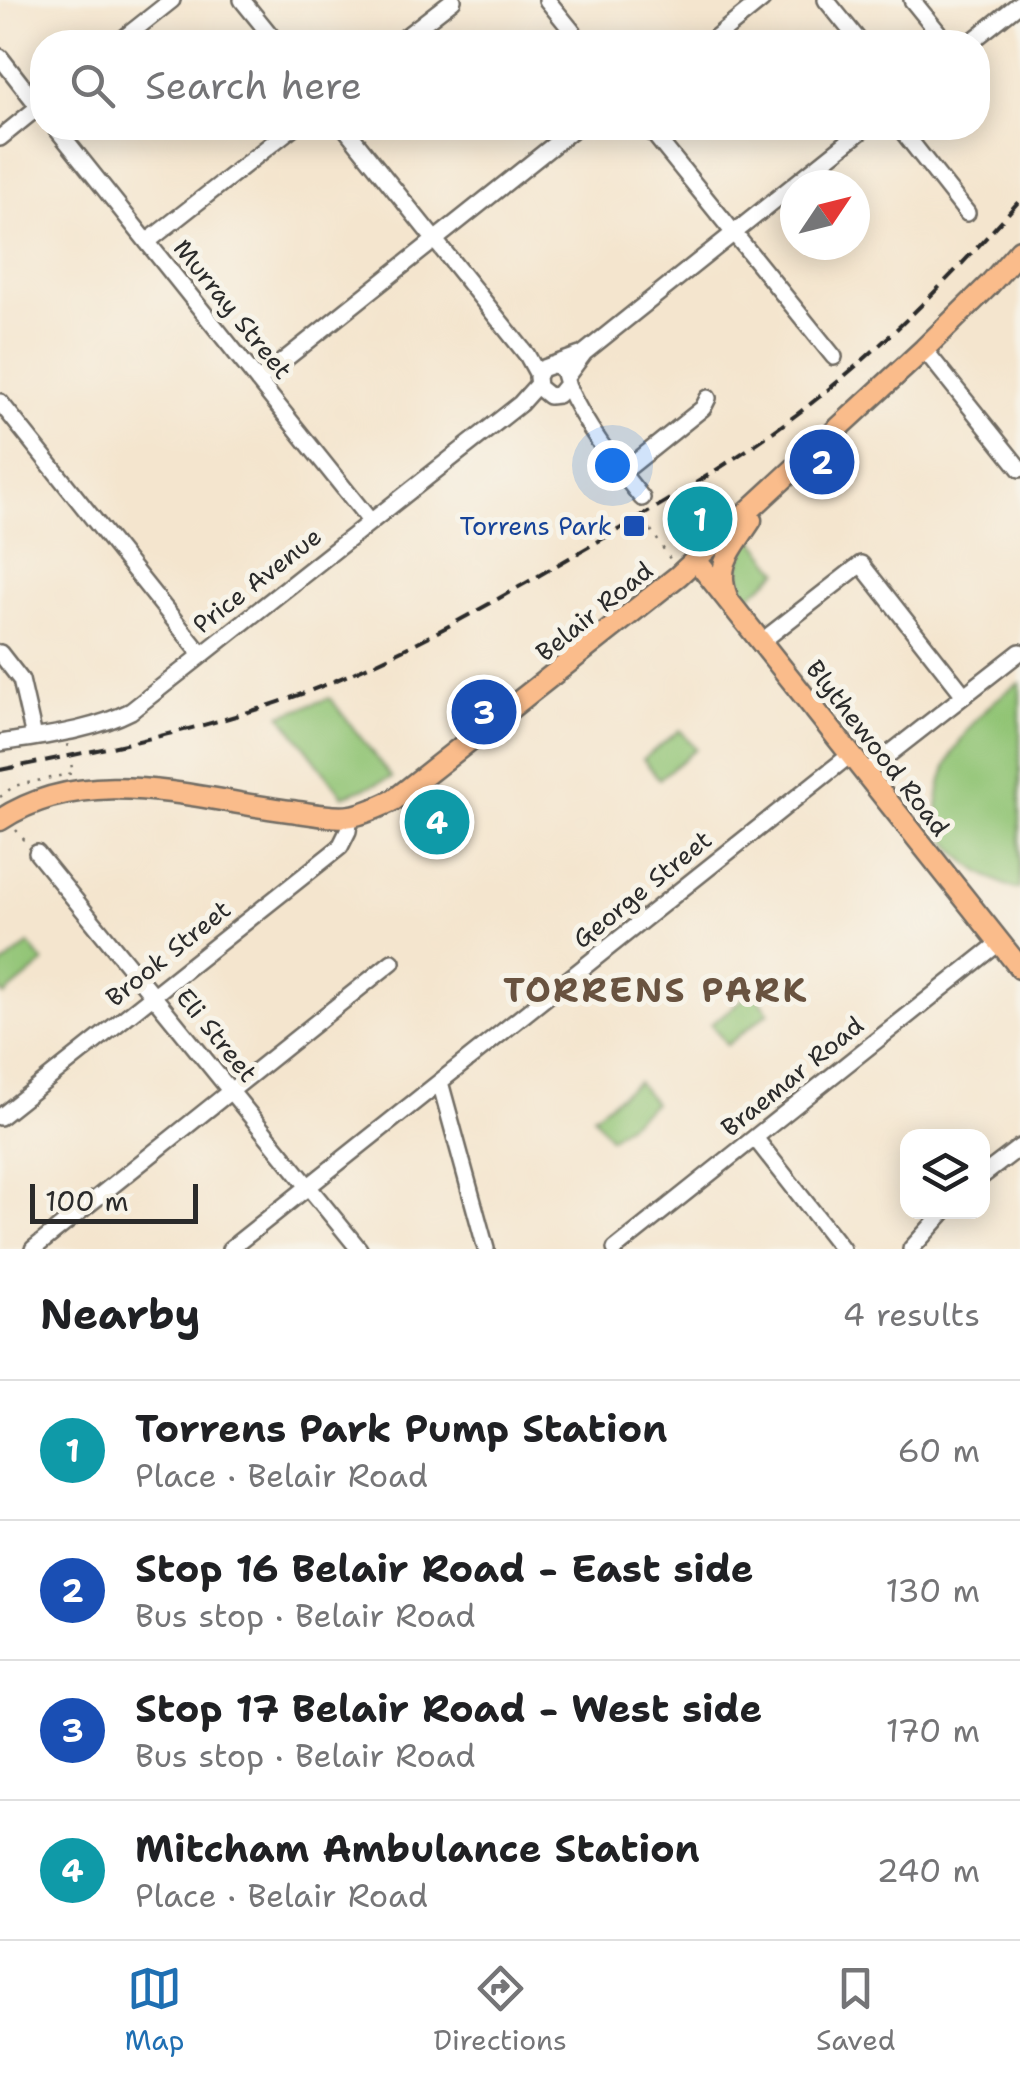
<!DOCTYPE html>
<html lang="en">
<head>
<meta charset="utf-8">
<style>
  :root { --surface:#fff; --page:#f2f2f2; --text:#202124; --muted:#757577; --line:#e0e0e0; --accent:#1f6fb2 }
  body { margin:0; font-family:"Shantell Sans",sans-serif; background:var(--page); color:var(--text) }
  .controls { position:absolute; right:30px; bottom:30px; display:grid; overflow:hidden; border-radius:20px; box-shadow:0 5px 25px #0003 }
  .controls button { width:90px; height:90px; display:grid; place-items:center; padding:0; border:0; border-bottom:2px solid var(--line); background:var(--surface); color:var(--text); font:50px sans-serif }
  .compass { position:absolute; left:780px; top:170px; width:90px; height:90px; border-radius:50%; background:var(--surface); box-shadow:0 5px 25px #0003; rotate:55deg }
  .scale { position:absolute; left:30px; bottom:25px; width:168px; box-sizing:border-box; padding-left:10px; border:5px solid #2b2b2b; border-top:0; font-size:28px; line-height:35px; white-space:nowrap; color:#2b2b2b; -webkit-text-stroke:8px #f7f3e8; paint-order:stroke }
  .you { position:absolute; left:612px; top:465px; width:35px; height:35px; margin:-25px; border:8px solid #fff; border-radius:50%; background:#1a73e8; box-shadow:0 0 0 15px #1a73e833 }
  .badge { display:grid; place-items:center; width:65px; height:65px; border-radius:50%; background:var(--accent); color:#fff; font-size:32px; font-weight:700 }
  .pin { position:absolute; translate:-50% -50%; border:5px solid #fff; box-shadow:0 2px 10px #0006 }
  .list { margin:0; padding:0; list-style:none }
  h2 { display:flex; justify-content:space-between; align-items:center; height:130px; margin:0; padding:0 40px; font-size:42px }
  h2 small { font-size:32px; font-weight:400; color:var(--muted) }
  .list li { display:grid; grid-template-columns:65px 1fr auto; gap:30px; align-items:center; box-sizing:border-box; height:140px; padding:0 40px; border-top:2px solid var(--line) }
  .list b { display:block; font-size:38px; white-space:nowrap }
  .list p { margin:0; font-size:32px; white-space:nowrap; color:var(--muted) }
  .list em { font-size:32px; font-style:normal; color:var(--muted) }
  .icon { flex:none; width:55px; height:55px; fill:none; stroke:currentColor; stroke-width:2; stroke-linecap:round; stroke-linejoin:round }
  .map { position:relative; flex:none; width:1020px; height:1249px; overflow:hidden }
  .search { position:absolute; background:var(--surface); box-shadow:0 5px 25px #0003; left:30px; right:30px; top:30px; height:110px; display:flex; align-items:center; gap:25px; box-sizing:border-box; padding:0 35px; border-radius:40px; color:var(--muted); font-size:38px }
  .sheet { height:690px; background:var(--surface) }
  nav { display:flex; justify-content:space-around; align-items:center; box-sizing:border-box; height:140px; border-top:2px solid var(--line); background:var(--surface); font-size:28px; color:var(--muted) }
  nav a { display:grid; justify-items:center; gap:5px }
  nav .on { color:var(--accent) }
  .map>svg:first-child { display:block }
  .green { fill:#91c474; stroke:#5e7850; stroke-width:2.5 }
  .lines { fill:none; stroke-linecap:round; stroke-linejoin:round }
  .minor-casing { stroke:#716c64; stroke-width:20 }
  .major-casing { stroke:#716c64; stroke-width:25 }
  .path { stroke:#716c64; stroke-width:2.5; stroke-dasharray:2.5 8; stroke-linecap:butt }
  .minor { stroke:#fff; stroke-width:15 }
  .major { stroke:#fabc8b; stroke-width:20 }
  .rail { stroke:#2b2b2b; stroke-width:4; stroke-dasharray:15 8; stroke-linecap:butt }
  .transit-dot { fill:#1a4fb4; stroke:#f7f3e8; stroke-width:4 }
  .labels { text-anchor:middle; stroke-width:10; stroke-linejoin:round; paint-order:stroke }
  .street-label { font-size:25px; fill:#2b2b2b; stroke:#f7f3e8 }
  .transit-label { font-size:25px; fill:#164399; stroke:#f7f3e8; text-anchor:end }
  .district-label { font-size:35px; font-weight:bold; letter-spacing:2.5px; fill:#695340; stroke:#f7f3e8 }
</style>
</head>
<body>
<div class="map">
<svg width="1020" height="1249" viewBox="0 0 1020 1249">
  <rect width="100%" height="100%" fill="#f7f3e8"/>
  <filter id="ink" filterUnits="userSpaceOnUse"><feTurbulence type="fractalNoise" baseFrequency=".01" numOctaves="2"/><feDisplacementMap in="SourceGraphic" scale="20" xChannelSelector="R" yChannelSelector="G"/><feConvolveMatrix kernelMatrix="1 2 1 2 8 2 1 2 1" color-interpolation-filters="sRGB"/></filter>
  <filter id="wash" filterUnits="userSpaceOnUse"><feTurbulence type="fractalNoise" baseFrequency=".0048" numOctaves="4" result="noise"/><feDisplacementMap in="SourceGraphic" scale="40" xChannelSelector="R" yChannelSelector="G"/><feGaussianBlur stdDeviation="2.25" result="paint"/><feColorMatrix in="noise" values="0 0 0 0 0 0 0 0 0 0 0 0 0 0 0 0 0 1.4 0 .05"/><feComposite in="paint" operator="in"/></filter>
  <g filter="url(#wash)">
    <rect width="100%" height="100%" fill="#f4e5ce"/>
    <path class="green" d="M751,536L779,571L747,598C736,573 737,558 751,536Z
      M1020,683V889H1016C985,878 945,855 939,817C932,765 978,707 1020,683Z
      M330,698L392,778L343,796L281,715Z
      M680,730L696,749L659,779L643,759Z
      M29,944L44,963L4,996L0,990V967Z
      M753,991L769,1012L727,1045L711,1024Z
      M637,1082L654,1103L610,1138L593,1116Z"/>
  </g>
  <g filter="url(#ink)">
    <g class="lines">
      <defs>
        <path id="minor" d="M242,0L276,42
          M547,0L581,42
          M826,0L860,42
          M912,0L946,42
          M119,42L172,0
          M399,42L453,0
          M710,42L762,0
          M971,42L1020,3
          M0,57L42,111
          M56,128L371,522
          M345,128L527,355L538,375
          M649,128L834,357
          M900,128L967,213
          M0,138L42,104
          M147,242L292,128
          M924,349L1020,469
          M555,365L563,370L567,384L558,395L549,396L538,387L537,377L541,369L580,355
          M567,376L584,353L865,128
          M258,381L575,128
          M567,385C585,426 614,463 642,498
          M0,402L202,655
          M622,473L703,408L708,398
          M761,642L861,564L964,695
          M0,653L21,680L34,737
          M0,743C43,736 92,731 131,711L520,404L537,385
          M865,773L1020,652
          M37,853L359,1249
          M440,1082L486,1249
          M0,1117L340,847L348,831L350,816
          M755,1138L842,1249
          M982,1176L1020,1147
          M33,1249L392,962
          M230,1249L850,755
          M615,1249L1000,942
          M911,1249L944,1212"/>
        <path id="major" d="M696,560L1020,968
          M727,597C714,563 734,547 751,520
          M0,820C89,762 194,799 290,811C309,813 332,819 351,816C365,814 381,806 394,800L678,576L924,349L988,286L1020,250"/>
      </defs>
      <use href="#minor" class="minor-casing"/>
      <use href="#major" class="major-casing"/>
      <path class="path" d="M682,505L684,509L680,515L698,538
        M651,530L672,562
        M0,797L14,786L73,773L67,744
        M16,830L27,843"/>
      <use href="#minor" class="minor"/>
      <use href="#major" class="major"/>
      <path class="rail" d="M0,770C87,752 174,736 258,709C360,677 453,625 545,572C630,523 717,474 796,415C879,352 951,278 1020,200"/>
    </g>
  </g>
  <rect class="transit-dot" x="622" y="514" width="24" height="24" rx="5"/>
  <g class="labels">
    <g class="street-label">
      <text transform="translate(233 309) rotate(51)" y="9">Murray Street</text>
      <text transform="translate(257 580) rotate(-38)" y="9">Price Avenue</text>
      <text transform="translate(594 611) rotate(-39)" y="9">Belair Road</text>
      <text transform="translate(878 748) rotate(52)" y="9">Blythewood Road</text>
      <text transform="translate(642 889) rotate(-39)" y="9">George Street</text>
      <text transform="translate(168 953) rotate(-39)" y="9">Brook Street</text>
      <text transform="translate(217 1035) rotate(51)" y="9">Eli Street</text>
      <text transform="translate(792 1076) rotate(-39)" y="9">Braemar Road</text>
    </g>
    <g class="transit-label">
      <text x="612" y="535">Torrens Park</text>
    </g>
    <g class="district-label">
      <text x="656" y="1002">TORRENS PARK</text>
    </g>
  </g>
</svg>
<div class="controls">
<button><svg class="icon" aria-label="layers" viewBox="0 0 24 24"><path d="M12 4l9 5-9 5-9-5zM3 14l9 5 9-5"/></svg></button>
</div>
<svg class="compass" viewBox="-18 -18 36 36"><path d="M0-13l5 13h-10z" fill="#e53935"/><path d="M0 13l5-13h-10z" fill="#757577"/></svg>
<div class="scale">100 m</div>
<div class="you"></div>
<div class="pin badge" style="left:700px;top:519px;background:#0f9aa8">1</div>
<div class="pin badge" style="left:822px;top:462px;background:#1a4fb4">2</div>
<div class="pin badge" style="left:484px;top:712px;background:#1a4fb4">3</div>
<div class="pin badge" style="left:437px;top:822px;background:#0f9aa8">4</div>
<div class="search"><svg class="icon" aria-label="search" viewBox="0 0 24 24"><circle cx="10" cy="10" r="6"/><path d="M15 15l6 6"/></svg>Search here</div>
</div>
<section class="sheet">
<h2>Nearby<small>4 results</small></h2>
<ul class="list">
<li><span class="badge" style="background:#0f9aa8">1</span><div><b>Torrens Park Pump Station</b><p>Place · Belair Road</p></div><em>60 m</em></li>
<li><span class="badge" style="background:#1a4fb4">2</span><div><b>Stop 16 Belair Road - East side</b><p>Bus stop · Belair Road</p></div><em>130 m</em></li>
<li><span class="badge" style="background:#1a4fb4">3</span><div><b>Stop 17 Belair Road - West side</b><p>Bus stop · Belair Road</p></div><em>170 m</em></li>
<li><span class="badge" style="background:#0f9aa8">4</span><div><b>Mitcham Ambulance Station</b><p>Place · Belair Road</p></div><em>240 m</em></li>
</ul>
</section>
<nav>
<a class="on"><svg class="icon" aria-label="map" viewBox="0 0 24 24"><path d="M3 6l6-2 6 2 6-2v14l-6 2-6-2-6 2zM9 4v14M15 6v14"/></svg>Map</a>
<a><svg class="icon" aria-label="directions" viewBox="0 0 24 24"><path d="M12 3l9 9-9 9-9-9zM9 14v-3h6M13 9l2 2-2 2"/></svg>Directions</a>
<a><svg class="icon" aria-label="saved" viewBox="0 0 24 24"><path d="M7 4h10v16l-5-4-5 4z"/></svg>Saved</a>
</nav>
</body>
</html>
